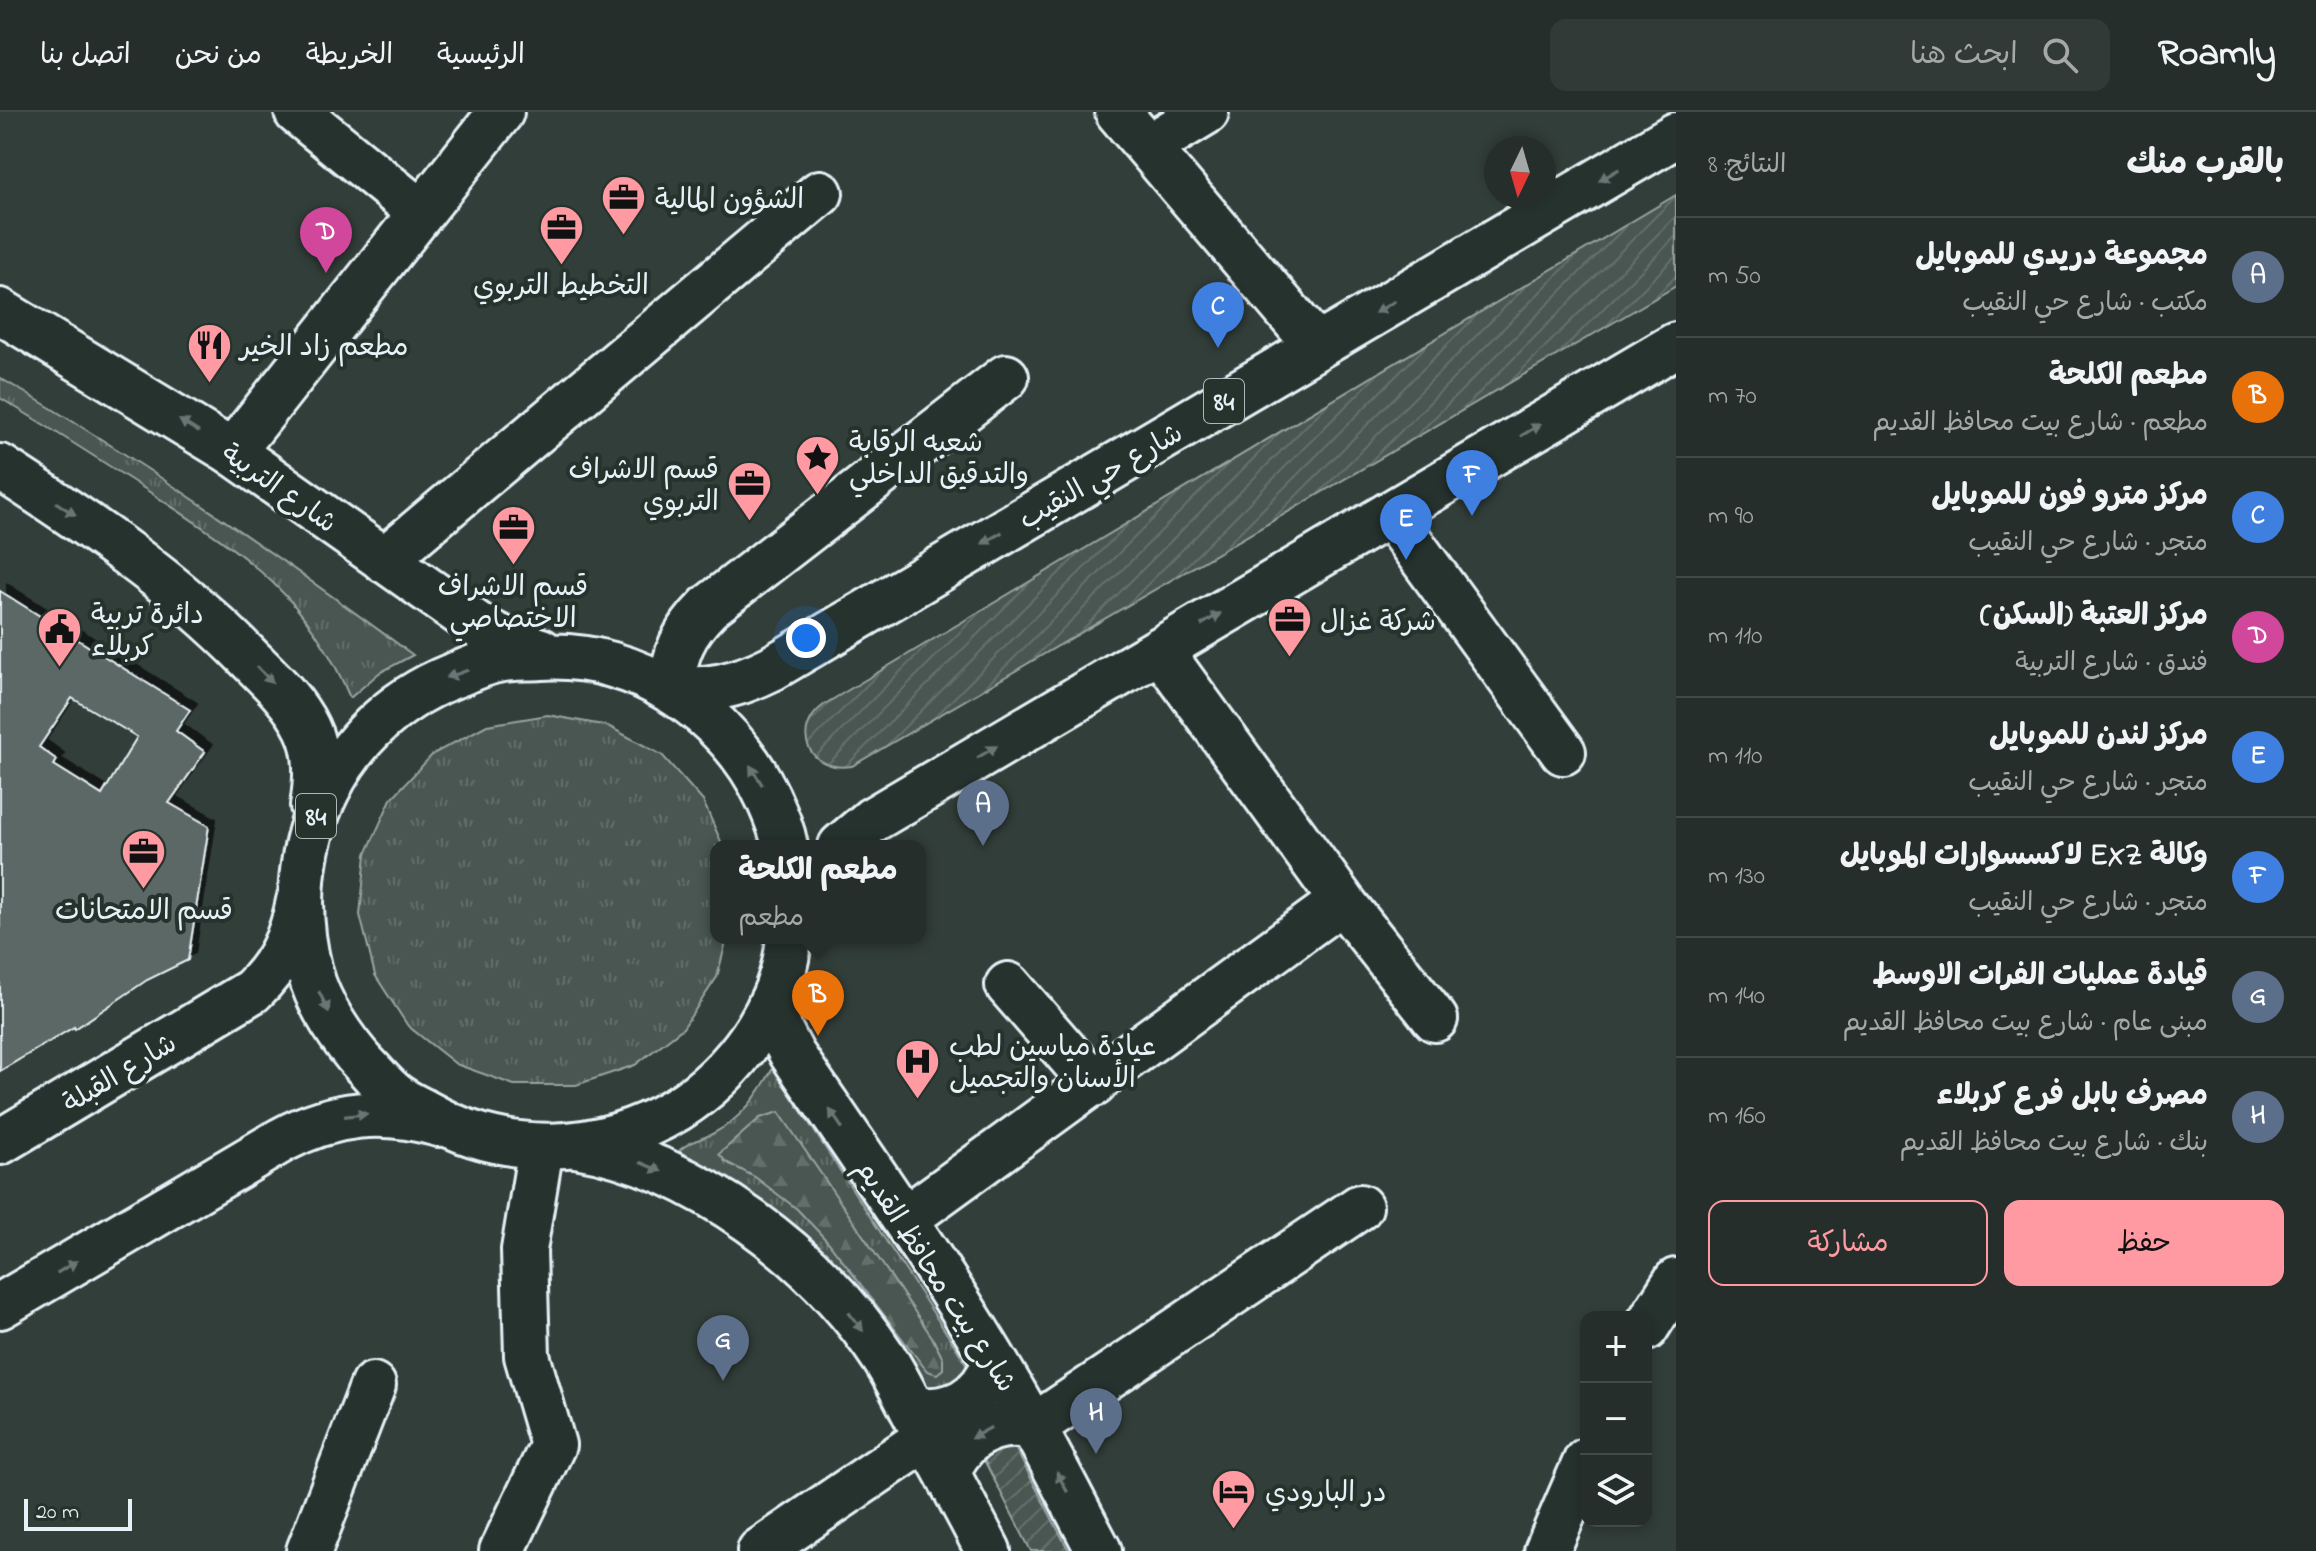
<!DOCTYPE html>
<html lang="ar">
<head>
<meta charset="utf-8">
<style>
  :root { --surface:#262e2b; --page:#323a37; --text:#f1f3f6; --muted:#a4a8a9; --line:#424a47; --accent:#ff9aa2 }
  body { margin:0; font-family:"Indie Flower","Playpen Sans Arabic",sans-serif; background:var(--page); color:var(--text); direction:rtl }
  .controls { position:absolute; right:24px; bottom:24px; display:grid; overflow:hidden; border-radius:16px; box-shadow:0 4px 12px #0003 }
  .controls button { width:72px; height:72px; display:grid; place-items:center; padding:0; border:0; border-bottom:2px solid var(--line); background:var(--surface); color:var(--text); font:40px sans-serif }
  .compass { position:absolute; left:1484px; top:24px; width:72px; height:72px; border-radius:50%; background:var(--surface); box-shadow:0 4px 12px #0003; rotate:185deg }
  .scale { position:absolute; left:24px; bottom:20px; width:108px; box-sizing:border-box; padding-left:8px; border:4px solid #e8f1f8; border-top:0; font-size:22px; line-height:28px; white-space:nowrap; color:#e8f1f8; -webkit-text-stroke:6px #26332d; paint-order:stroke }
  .you { position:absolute; left:806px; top:526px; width:28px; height:28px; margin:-20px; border:6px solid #fff; border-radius:50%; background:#1a73e8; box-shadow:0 0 0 12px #1a73e833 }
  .badge { display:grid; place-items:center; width:52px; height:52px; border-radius:50%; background:var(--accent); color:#fff; font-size:26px; font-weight:700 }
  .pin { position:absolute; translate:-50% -66px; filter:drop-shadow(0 2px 4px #0008) }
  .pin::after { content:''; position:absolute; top:42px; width:28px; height:24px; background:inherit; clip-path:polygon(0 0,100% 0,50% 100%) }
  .popup { position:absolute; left:710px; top:728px; width:216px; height:104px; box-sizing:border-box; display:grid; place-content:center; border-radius:16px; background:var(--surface); filter:drop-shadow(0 2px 6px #0005); font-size:26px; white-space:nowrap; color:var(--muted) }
  .popup b { font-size:30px; color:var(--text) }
  .popup::after { content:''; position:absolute; left:50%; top:100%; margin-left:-16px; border:16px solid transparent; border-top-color:var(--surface) }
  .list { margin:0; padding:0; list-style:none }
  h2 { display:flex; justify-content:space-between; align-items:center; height:104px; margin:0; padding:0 32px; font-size:34px }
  h2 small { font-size:26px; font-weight:400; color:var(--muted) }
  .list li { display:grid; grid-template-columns:52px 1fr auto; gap:24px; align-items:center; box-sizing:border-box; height:120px; padding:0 32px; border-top:2px solid var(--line) }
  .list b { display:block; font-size:30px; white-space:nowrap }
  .list p { margin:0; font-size:26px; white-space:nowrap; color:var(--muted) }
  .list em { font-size:26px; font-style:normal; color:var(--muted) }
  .actions { display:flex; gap:16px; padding:24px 32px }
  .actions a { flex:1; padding:18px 0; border:2px solid var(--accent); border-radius:16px; text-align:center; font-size:28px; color:var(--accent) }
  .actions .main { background:var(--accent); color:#111 }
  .icon { flex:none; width:44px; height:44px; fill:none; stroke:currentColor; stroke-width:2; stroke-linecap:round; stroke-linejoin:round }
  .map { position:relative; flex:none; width:1676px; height:1439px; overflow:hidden; direction:ltr }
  header { display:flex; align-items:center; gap:48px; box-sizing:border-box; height:112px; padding:0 40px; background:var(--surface); border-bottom:2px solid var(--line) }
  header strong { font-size:38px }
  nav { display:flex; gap:44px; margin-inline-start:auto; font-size:28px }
  .search { width:560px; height:72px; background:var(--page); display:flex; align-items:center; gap:20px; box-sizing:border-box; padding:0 28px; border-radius:16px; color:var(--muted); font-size:30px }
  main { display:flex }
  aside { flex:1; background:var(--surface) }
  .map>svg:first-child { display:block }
  .grass { fill:url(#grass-tufts); stroke:#98a4a4; stroke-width:2 }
  .forest { fill:url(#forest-firs); stroke:#98a4a4; stroke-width:2 }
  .garden { fill:url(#garden-furrows); stroke:#98a4a4; stroke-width:2 }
  .building { fill:#5c6865; stroke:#e8f1f8; stroke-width:2; fill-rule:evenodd; filter:url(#shadow) }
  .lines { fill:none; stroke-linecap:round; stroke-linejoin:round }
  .minor-casing { stroke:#e8f1f8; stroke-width:50 }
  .major-casing { stroke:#e8f1f8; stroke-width:50 }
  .highway-casing { stroke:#e8f1f8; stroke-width:50 }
  .minor { stroke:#26332d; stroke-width:44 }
  .major { stroke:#26332d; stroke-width:44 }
  .highway { stroke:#26332d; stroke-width:44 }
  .oneway { fill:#6a7674 }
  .labels { text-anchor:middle; stroke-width:8; stroke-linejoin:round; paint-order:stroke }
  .shield { fill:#26332d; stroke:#aeb8bb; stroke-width:2 }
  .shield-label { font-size:26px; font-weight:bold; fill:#e8f1f8 }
  .poi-label { font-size:28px; fill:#e8f1f8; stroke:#26332d; text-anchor:start }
  .street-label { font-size:28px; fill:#e8f1f8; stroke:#26332d }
</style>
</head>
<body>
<header>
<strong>Roamly</strong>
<div class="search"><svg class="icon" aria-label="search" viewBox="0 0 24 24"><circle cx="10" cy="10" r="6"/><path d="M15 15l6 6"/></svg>ابحث هنا</div>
<nav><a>الرئيسية</a><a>الخريطة</a><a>من نحن</a><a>اتصل بنا</a></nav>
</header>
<main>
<aside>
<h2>بالقرب منك<small>النتائج: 8</small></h2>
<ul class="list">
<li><span class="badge" style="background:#5c6f8a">A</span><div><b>مجموعة دريدي للموبايل</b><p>مكتب · شارع حي النقيب</p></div><em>50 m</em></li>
<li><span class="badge" style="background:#e8710a">B</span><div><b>مطعم الكلحة</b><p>مطعم · شارع بيت محافظ القديم</p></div><em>70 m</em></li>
<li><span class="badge" style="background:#3f7fe0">C</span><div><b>مركز مترو فون للموبايل</b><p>متجر · شارع حي النقيب</p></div><em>90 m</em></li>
<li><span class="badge" style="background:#d1479c">D</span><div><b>مركز العتبة (السكن)</b><p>فندق · شارع التربية</p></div><em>110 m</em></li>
<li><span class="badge" style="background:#3f7fe0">E</span><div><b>مركز لندن للموبايل</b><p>متجر · شارع حي النقيب</p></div><em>110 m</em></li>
<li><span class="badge" style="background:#3f7fe0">F</span><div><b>وكالة EXZ لاكسسوارات الموبايل</b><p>متجر · شارع حي النقيب</p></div><em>130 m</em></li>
<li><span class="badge" style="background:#5c6f8a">G</span><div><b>قيادة عمليات الفرات الاوسط</b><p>مبنى عام · شارع بيت محافظ القديم</p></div><em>140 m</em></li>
<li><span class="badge" style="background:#5c6f8a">H</span><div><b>مصرف بابل فرع كربلاء</b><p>بنك · شارع بيت محافظ القديم</p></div><em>160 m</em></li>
</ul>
<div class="actions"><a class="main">حفظ</a><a>مشاركة</a></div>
</aside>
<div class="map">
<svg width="1676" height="1439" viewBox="0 0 1676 1439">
  <defs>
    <pattern id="grass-tufts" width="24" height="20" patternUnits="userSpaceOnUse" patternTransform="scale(2)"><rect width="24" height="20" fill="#495651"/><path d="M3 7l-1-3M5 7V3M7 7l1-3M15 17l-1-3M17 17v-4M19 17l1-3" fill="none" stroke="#636f6b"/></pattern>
    <pattern id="forest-firs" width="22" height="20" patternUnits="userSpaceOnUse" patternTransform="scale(2)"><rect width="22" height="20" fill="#495651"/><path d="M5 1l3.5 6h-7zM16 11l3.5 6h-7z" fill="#636f6b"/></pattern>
    <pattern id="garden-furrows" width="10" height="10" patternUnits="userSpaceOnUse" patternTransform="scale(2)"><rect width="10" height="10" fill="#495651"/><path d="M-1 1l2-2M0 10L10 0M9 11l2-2" fill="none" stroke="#636f6b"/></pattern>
    <filter id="shadow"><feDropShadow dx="7" dy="-7" stdDeviation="0" flood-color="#0009"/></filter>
  </defs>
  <rect width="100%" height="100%" fill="#323e39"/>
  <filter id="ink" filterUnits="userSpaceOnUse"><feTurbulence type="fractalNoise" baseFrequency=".0125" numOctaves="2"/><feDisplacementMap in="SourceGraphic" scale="16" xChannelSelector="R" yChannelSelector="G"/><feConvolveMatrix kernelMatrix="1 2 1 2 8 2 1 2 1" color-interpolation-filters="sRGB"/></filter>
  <g filter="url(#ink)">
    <path class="grass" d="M0,266C144,349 279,445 413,543L379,561L350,586C306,478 237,438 145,377C97,346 49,315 0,286Z
      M548,603L608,614L662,643L703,689L723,734H716V826H727L717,865L683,916L635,953L576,973H514L456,952L408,914L375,863L360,803L366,742L391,687L433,642L487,613Z
      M773,956L966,1251V1272L926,1279L772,1099L741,1077L684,1049L680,1038C689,1029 703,1027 714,1021C742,1006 758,984 773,956Z"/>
    <path class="forest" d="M779,1000L932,1225L943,1247V1257L937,1262L927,1259L829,1131L797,1097L755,1065L726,1050L719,1042L760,1006Z"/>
    <path class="garden" d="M1676,83V174L852,654C809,661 789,618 825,592Z
      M985,1326L1012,1330L1069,1439H1031L983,1346Z"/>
    <path class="building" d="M0,479L190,598L176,619L205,640L169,691L209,714L188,848L147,868L75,917L74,915L0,959ZM72,586L137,625L102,683L54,653L57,648L39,635Z"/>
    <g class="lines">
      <defs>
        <path id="minor" d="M297,0L420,100
          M1118,0L1317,234
          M1148,35L1206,0
          M232,340L501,0
          M1390,402L1563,640
          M384,448L820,81
          M1160,538L1342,789L1435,907
          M670,576C676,540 682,522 709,495L1006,265
          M1008,873L1094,972
          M905,1107L1342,789
          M1646,1216L1676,1169
          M1033,1315L1360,1095
          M309,1439L373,1273
          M502,1439L553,1333L527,1244L524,1138L541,1035
          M760,1439L928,1325
          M1547,1439L1586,1349"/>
        <path id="major" d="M771,891L780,919L792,942C875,1064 961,1186 1033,1315C1056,1356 1077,1398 1099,1439
          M0,1030L252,879C279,854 292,825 299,789
          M576,1033C697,1053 818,1145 884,1246C897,1266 908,1289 919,1310C943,1353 966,1396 988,1439
          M0,1194L282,1028C334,1000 383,996 439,1012
          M912,1297C952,1303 980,1288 995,1251
          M947,1361C963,1325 993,1306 1033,1315"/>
        <path id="highway" d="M0,199L232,340L483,517L505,528L541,539
          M0,355C88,412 175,470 248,545C269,566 294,589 307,616C319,640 317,668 313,694
          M670,576C707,581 738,573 772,556L1676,23
          M785,734C782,717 775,702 768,686C729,601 636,539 541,545C527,546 511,545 497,548C486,550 474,556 463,560C337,604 277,733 310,860C318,892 343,929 365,953C373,961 381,971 390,979C400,989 415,995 428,1002C506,1046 599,1044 677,997C735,961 783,896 789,826
          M841,734L872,708L1676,233"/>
      </defs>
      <use href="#minor" class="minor-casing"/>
      <use href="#major" class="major-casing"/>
      <use href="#highway" class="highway-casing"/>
      <use href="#minor" class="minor"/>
      <use href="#major" class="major"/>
      <use href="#highway" class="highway"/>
    </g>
    <defs><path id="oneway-solid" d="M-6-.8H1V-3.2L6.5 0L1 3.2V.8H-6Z" transform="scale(2)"/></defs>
    <g class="oneway">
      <use href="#oneway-solid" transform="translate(1609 63) rotate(149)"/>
      <use href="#oneway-solid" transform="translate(1385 195) rotate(149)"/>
      <use href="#oneway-solid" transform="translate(189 314) rotate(-148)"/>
      <use href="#oneway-solid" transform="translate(1531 318) rotate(-31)"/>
      <use href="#oneway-solid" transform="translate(66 397) rotate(33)"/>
      <use href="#oneway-solid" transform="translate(992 426) rotate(150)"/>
      <use href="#oneway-solid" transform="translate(1211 507) rotate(-31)"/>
      <use href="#oneway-solid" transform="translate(457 562) rotate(161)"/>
      <use href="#oneway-solid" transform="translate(265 563) rotate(47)"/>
      <use href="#oneway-solid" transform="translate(987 640) rotate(-31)"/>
      <use href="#oneway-solid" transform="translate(756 663) rotate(-122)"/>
      <use href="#oneway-solid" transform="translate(324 890) rotate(64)"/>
      <use href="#oneway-solid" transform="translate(356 1003) rotate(-7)"/>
      <use href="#oneway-solid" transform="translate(836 1007) rotate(-124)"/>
      <use href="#oneway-solid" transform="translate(651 1055) rotate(23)"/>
      <use href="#oneway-solid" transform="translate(67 1155) rotate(-31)"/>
      <use href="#oneway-solid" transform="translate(856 1210) rotate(52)"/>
      <use href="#oneway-solid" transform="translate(981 1321) rotate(151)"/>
      <use href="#oneway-solid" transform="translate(1062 1370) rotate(-118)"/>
    </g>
  </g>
  <defs>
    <symbol id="office-pin" viewBox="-11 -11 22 30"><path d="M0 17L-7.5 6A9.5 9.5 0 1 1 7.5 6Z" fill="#ff9aa2" stroke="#26332d"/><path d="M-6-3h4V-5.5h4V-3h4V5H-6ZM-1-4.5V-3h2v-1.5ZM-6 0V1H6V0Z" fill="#111"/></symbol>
    <symbol id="restaurant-pin" viewBox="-11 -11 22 30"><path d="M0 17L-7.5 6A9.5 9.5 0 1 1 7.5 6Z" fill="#ff9aa2" stroke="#26332d"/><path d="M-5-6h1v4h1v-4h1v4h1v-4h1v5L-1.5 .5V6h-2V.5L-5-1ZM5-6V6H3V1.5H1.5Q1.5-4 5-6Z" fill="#111"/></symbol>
    <symbol id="sight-pin" viewBox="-11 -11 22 30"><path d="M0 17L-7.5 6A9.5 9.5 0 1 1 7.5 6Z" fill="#ff9aa2" stroke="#26332d"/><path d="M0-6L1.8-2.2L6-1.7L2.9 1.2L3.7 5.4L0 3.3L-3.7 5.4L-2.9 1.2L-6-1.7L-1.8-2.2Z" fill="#111"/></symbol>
    <symbol id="civic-pin" viewBox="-11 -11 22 30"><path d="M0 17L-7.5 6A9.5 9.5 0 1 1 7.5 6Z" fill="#ff9aa2" stroke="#26332d"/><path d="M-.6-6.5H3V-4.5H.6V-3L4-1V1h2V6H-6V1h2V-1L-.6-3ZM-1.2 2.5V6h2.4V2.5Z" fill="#111"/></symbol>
    <symbol id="hospital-pin" viewBox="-11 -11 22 30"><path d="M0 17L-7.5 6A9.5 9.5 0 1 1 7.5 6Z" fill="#ff9aa2" stroke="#26332d"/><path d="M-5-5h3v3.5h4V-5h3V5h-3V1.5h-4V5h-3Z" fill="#111"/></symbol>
    <symbol id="hotel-pin" viewBox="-11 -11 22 30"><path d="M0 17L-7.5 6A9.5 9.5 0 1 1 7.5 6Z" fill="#ff9aa2" stroke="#26332d"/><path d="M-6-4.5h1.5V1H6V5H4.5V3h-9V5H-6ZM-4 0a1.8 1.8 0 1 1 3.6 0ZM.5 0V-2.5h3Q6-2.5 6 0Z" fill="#111"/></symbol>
  </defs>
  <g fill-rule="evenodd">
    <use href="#office-pin" x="598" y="60" width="51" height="69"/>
    <use href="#office-pin" x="536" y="90" width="51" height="69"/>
    <use href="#restaurant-pin" x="184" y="208" width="51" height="69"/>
    <use href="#sight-pin" x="792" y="320" width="51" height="69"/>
    <use href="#office-pin" x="724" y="346" width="51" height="69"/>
    <use href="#office-pin" x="488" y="390" width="51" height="69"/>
    <use href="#office-pin" x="1264" y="482" width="51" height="69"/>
    <use href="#civic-pin" x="34" y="492" width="51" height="69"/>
    <use href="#office-pin" x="118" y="714" width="51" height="69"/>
    <use href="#hospital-pin" x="892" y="924" width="51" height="69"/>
    <use href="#hotel-pin" x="1208" y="1354" width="51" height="69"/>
  </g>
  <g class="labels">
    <g class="shield">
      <rect x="1204" y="267" width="40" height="44" rx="6"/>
      <rect x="296" y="682" width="40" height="44" rx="6"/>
    </g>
    <g class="shield-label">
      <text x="1224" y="298">84</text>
      <text x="316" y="713">84</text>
    </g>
    <g class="poi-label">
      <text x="655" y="96">الشؤون المالية</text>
      <text x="561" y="182" text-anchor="middle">التخطيط التربوي</text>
      <text x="240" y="243">مطعم زاد الخير</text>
      <text x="849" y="339">شعبه الرقابة<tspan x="849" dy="32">والتدقيق الداخلي</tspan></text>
      <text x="719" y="366" text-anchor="end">قسم الاشراف<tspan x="719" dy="32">التربوي</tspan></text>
      <text x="513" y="483" text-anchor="middle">قسم الاشراف<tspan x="513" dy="32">الاختصاصي</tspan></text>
      <text x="91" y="511">دائرة تربية<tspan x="91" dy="32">كربلاء</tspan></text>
      <text x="1320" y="518">شركة غزال</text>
      <text x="144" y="807" text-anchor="middle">قسم الامتحانات</text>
      <text x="949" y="943">عيادة مياسين لطب<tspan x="949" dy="32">الأسنان والتجميل</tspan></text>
      <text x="1265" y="1389">در البارودي</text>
    </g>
    <g class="street-label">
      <text transform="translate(1100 363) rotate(-30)" y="10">شارع حي النقيب</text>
      <text transform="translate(280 375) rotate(35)" y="10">شارع التربية</text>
      <text transform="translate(119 960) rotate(-31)" y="10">شارع القبلة</text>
      <text transform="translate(937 1163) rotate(57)" y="10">شارع بيت محافظ القديم</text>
    </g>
  </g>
</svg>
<div class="controls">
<button>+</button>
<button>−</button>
<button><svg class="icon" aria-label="layers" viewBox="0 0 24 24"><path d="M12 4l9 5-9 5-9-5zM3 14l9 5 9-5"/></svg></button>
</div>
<svg class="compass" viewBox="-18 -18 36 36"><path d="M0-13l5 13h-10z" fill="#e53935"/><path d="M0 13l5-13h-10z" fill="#a4a8a9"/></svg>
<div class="scale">20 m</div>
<div class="you"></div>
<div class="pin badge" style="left:983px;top:734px;background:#5c6f8a">A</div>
<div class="pin badge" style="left:818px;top:924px;background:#e8710a">B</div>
<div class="popup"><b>مطعم الكلحة</b>مطعم</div>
<div class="pin badge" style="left:1218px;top:236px;background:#3f7fe0">C</div>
<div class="pin badge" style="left:326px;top:161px;background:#d1479c">D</div>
<div class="pin badge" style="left:1406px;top:448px;background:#3f7fe0">E</div>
<div class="pin badge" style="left:1472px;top:404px;background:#3f7fe0">F</div>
<div class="pin badge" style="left:723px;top:1269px;background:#5c6f8a">G</div>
<div class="pin badge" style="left:1096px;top:1342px;background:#5c6f8a">H</div>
</div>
</main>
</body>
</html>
